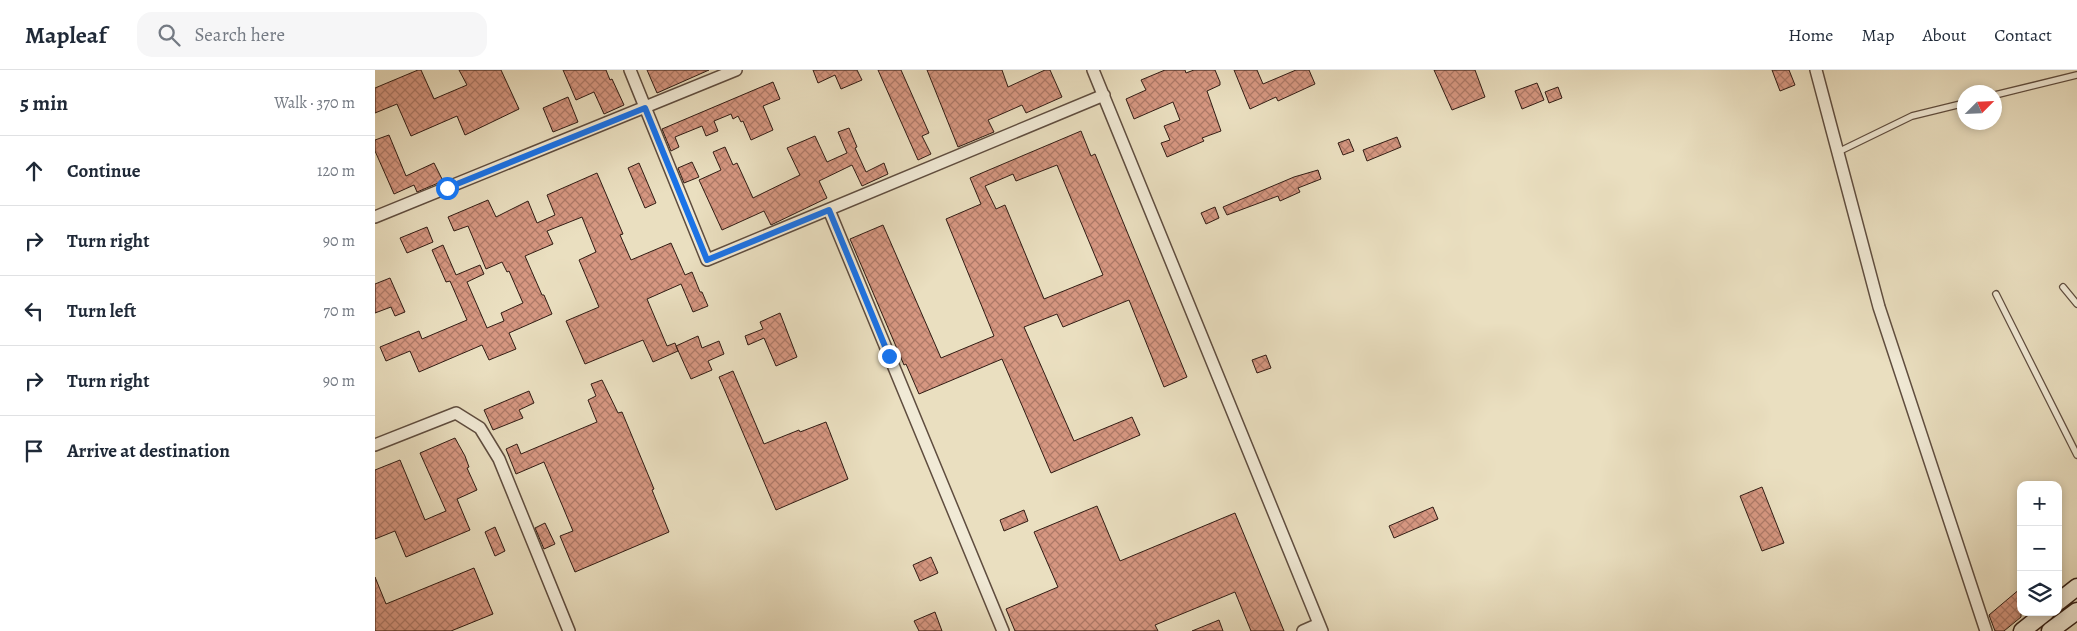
<!DOCTYPE html>
<html lang="en">
<head>
<meta charset="utf-8">
<style>
  :root { --surface:#fff; --page:#f6f6f7; --text:#1f2937; --muted:#747a83; --line:#e0e1e3 }
  body { margin:0; font-family:Alegreya,serif; background:var(--page); color:var(--text) }
  .controls { position:absolute; right:15px; bottom:15px; display:grid; overflow:hidden; border-radius:10px; box-shadow:0 2px 8px #0003 }
  .controls button { width:45px; height:45px; display:grid; place-items:center; padding:0; border:0; border-bottom:1px solid var(--line); background:var(--surface); color:var(--text); font:25px sans-serif }
  .compass { position:absolute; left:1582px; top:15px; width:45px; height:45px; border-radius:50%; background:var(--surface); box-shadow:0 2px 8px #0003; rotate:66deg }
  .stop { position:absolute; width:15px; height:15px; margin:-11px; border:4px solid #1a73e8; border-radius:50%; background:#fff }
  .stop.end { background:#1a73e8; border-color:#fff; box-shadow:0 1px 5px #0008 }
  .list { margin:0; padding:0; list-style:none }
  h2 { display:flex; justify-content:space-between; align-items:center; height:65px; margin:0; padding:0 20px; font-size:21px }
  h2 small { font-size:16px; font-weight:400; color:var(--muted) }
  .list li { display:grid; grid-template-columns:32px 1fr auto; gap:15px; align-items:center; box-sizing:border-box; height:70px; padding:0 20px; border-top:1px solid var(--line) }
  .list b { display:block; font-size:19px; white-space:nowrap }
  .list em { font-size:16px; font-style:normal; color:var(--muted) }
  .icon { flex:none; width:28px; height:28px; fill:none; stroke:currentColor; stroke-width:2; stroke-linecap:round; stroke-linejoin:round }
  .map { position:relative; flex:none; width:1702px; height:561px; overflow:hidden }
  header { display:flex; align-items:center; gap:30px; box-sizing:border-box; height:70px; padding:0 25px; background:var(--surface); border-bottom:1px solid var(--line) }
  header strong { font-size:24px }
  nav { display:flex; gap:28px; margin-inline-start:auto; font-size:18px }
  .search { width:350px; height:45px; background:var(--page); display:flex; align-items:center; gap:12px; box-sizing:border-box; padding:0 18px; border-radius:15px; color:var(--muted); font-size:19px }
  main { display:flex }
  aside { flex:1; background:var(--surface) }
  .map>svg:first-child { display:block }
  .building { fill:url(#building-cross-hatch); stroke:#311c14; fill-rule:evenodd }
  .lines { fill:none; stroke-linecap:round; stroke-linejoin:round }
  .lane-casing { stroke:#5f4d3f; stroke-width:8 }
  .street-casing { stroke:#5f4d3f; stroke-width:14 }
  .secondary-casing { stroke:#311c14; stroke-width:19 }
  .lane { stroke:#f1ead6; stroke-width:5.5 }
  .street { stroke:#f1ead6; stroke-width:11 }
  .secondary { stroke:#f1ead6; stroke-width:16 }
  .route { stroke:#1a73e8; stroke-width:6 }
</style>
</head>
<body>
<header>
<strong>Mapleaf</strong>
<div class="search"><svg class="icon" aria-label="search" viewBox="0 0 24 24"><circle cx="10" cy="10" r="6"/><path d="M15 15l6 6"/></svg>Search here</div>
<nav><a>Home</a><a>Map</a><a>About</a><a>Contact</a></nav>
</header>
<main>
<aside>
<h2>5 min<small>Walk · 370 m</small></h2>
<ul class="list">
<li><svg class="icon" aria-label="ahead" viewBox="0 0 24 24"><path d="M12 20V5M6 11l6-6 6 6"/></svg><div><b>Continue</b></div><em>120 m</em></li>
<li><svg class="icon" aria-label="right" viewBox="0 0 24 24"><path d="M7 20v-9h11M14 6l5 5-5 5"/></svg><div><b>Turn right</b></div><em>90 m</em></li>
<li><svg class="icon" aria-label="left" viewBox="0 0 24 24"><path d="M17 20v-9H6M10 6l-5 5 5 5"/></svg><div><b>Turn left</b></div><em>70 m</em></li>
<li><svg class="icon" aria-label="right" viewBox="0 0 24 24"><path d="M7 20v-9h11M14 6l5 5-5 5"/></svg><div><b>Turn right</b></div><em>90 m</em></li>
<li><svg class="icon" aria-label="arrive" viewBox="0 0 24 24"><path d="M6 21V4h12l-3 4 3 4H6"/></svg><div><b>Arrive at destination</b></div></li>
</ul>
</aside>
<div class="map">
<svg width="1702" height="561" viewBox="0 0 1702 561">
  <defs>
    <pattern id="building-cross-hatch" width="8" height="8" patternUnits="userSpaceOnUse" patternTransform="scale(1.25)"><rect width="8" height="8" fill="#d69781"/><path d="M0 0l8 8M0 8l8-8" fill="none" stroke="#ae7a68"/></pattern>
  </defs>
  <rect width="100%" height="100%" fill="#eadfc0"/>
  <filter id="stains"><feTurbulence type="fractalNoise" baseFrequency=".004" numOctaves="4"/><feColorMatrix values="0 0 0 0 .2 0 0 0 0 .09 0 0 0 0 .02 0 0 0 .5 -.17"/></filter>
  <radialGradient id="worn" r=".72"><stop offset=".6" stop-color="#630" stop-opacity="0"/><stop offset="1" stop-color="#630" stop-opacity=".3"/></radialGradient>
  <path class="building" d="M43,0H46L59,29L92,15L84,0H126L144,39L90,65L82,46L36,66L22,34L0,43V18Z
    M188,0H231L235,10L237,9L249,35L229,44L219,22L201,30Z
    M272,0H334L282,23Z
    M438,0H482L487,10L466,19L460,5L443,13Z
    M503,0H526L554,63L547,66L556,84L543,90Z
    M552,0H627L633,17L670,0H675L687,27L651,43L647,35L613,50L619,62L583,77Z
    M790,0H810L811,3L819,0H840L845,12V15L832,21L846,61L827,68L829,71L792,87L786,73L795,70L789,56L805,50L798,32L759,49L751,29L771,20L766,10Z
    M859,0H882L888,14L921,0H934L940,14L903,31L901,27L875,39Z
    M1059,0H1100L1110,27L1077,40Z
    M1397,0H1414L1420,15L1405,21Z
    M398,12L405,29L388,36L398,60L376,70L368,51L366,52L363,46L358,49L356,44L339,51L343,61L331,66L327,56L300,67L304,77L296,81L287,59Z
    M1162,13L1169,30L1147,39L1140,21Z
    M1183,17L1187,28L1174,33L1170,22Z
    M193,27L203,52L178,62L168,38Z
    M474,58L482,77L480,78L491,102L509,93L513,104L487,116L477,95L444,111L452,128L396,155L389,141L347,160L324,110L346,100L338,82L350,77L358,95L362,93L378,128L425,105L412,78L440,66L452,92L472,83L463,62Z
    M706,61L716,86L720,84L812,307L789,317L754,230L688,257L682,244L649,257L699,371L757,347L765,365L676,403L627,289L544,324L531,294L529,295L475,169L508,155L566,288L619,266L571,149L606,134L595,108ZM682,95L728,205L669,229L630,135L621,139L610,116L638,104L641,111Z
    M14,65L31,106L59,93L68,111L42,122L39,115L19,124L0,81V70Z
    M1022,67L1026,77L992,91L988,80Z
    M974,69L979,81L968,85L963,73Z
    M317,92L324,107L309,113L303,98Z
    M264,93L281,133L270,138L253,98Z
    M943,100L946,109L923,118L925,122L905,131L903,126L852,145L848,137L919,107Z
    M222,103L248,164L245,165L256,190L296,173L310,205L317,202L325,222H327L333,236L318,242L306,214L272,229L292,276L300,273L303,281L278,292L268,270L210,294L191,251L224,237L204,190L221,182L207,147L172,161L178,174L150,186L167,225H169L177,244L134,263L141,279L114,290L107,275L44,302L35,281L11,291L5,277L44,261L47,269L92,250L75,211L71,212L57,180L68,175L81,205L105,195L109,204L92,212L112,258L129,251L126,243L148,233L134,201L132,202L127,192L111,199L93,156L79,161L73,147L113,130L121,147L153,131L162,153L180,145L172,125Z
    M840,137L844,148L831,154L826,143Z
    M52,157L58,172L32,183L25,168Z
    M15,208L30,242L20,246L16,237L0,243V214Z
    M405,243L422,287L401,296L389,268L373,275L370,266L388,259L385,252Z
    M323,266L327,278L344,271L349,284L333,291L337,300L316,309L301,276Z
    M891,285L896,298L882,303L877,290Z
    M358,301L389,374L424,360L425,362L451,352L473,409L401,440L344,307Z
    M227,310L243,343L247,342L279,419L277,420L294,462L200,502L185,466L198,461L169,392L141,404L131,379L142,374L146,384L222,352L213,330L221,326L216,314Z
    M154,321L159,333L144,340L148,348L118,360L109,340Z
    M80,368L90,386L94,397L92,398L102,420L82,429L95,460L31,487L20,461L0,469V400L25,390L50,450L71,441L45,383Z
    M1387,417L1409,473L1387,481L1365,426Z
    M722,436L745,491L860,443L909,561H876L860,522L780,555L783,561H640L631,539L683,517L659,462Z
    M1058,437L1063,449L1019,468L1014,456Z
    M649,440L653,451L629,461L625,450Z
    M170,453L180,474L169,479L160,458Z
    M120,457L130,481L120,486L110,462Z
    M556,487L563,503L545,511L538,495Z
    M99,498L118,544L76,561H0V507L11,534Z
    M1646,518V547L1629,561H1620L1614,545Z
    M560,542L567,561H544L539,551Z
    M844,550L848,561H817Z"/>
  <g class="lines">
    <defs>
      <path id="lane" d="M1620,25L1702,5
        M1463,82L1537,46L1590,33
        M1688,217L1702,234
        M1621,224L1702,385"/>
      <path id="street" d="M255,0L332,190L729,25
        M718,0L947,561
        M1441,0L1504,237L1611,561
        M454,140L628,561
        M0,147L361,0
        M0,375L81,343L105,358L124,389L194,561
        M928,561L944,554"/>
      <path id="secondary" d="M1683,532L1702,517
        M1647,561L1671,542
        M1675,561L1702,541"/>
    </defs>
    <use href="#lane" class="lane-casing"/>
    <use href="#street" class="street-casing"/>
    <use href="#secondary" class="secondary-casing"/>
    <use href="#lane" class="lane"/>
    <use href="#street" class="street"/>
    <use href="#secondary" class="secondary"/>
  </g>
  <g class="lines">
    <path class="route" d="M72,118L270,38L332,190L454,140L514,286"/>
  </g>
  <rect width="100%" height="100%" filter="url(#stains)"/>
  <rect width="100%" height="100%" fill="url(#worn)"/>
</svg>
<div class="controls">
<button>+</button>
<button>−</button>
<button><svg class="icon" aria-label="layers" viewBox="0 0 24 24"><path d="M12 4l9 5-9 5-9-5zM3 14l9 5 9-5"/></svg></button>
</div>
<svg class="compass" viewBox="-18 -18 36 36"><path d="M0-13l5 13h-10z" fill="#e53935"/><path d="M0 13l5-13h-10z" fill="#747a83"/></svg>
<div class="stop" style="left:72px;top:118px"></div>
<div class="stop end" style="left:514px;top:286px"></div>
</div>
</main>
</body>
</html>
